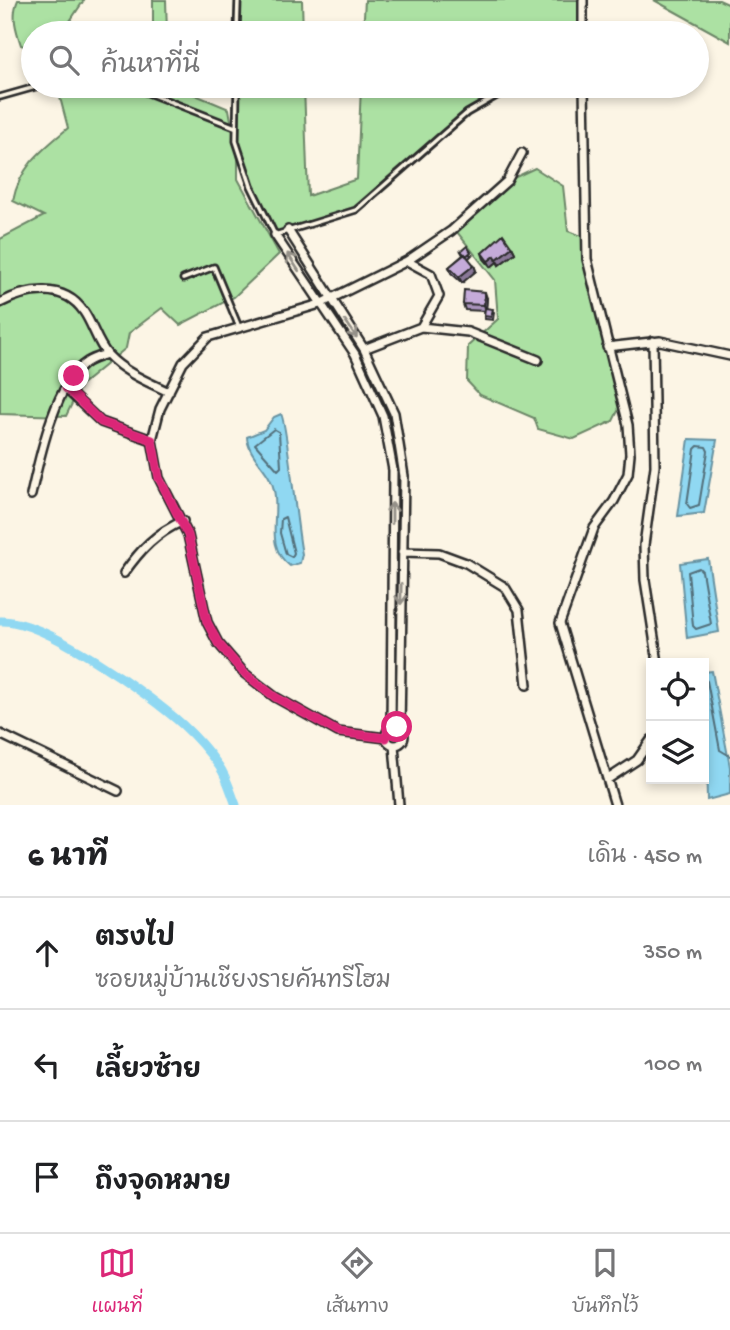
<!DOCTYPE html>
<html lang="th">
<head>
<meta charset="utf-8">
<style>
  :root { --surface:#fff; --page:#f6f6f6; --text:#202124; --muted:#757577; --line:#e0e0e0; --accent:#db2777 }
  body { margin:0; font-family:"Gochi Hand","Playpen Sans Thai",sans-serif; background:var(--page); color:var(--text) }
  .controls { position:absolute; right:21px; bottom:21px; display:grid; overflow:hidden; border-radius:0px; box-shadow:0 4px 10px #0003 }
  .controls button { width:63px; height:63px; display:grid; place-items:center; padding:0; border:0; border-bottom:2px solid var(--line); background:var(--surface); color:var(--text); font:35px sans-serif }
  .stop { position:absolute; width:21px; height:21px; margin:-16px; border:5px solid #db2777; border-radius:50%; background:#fff }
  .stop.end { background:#db2777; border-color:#fff; box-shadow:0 2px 7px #0008 }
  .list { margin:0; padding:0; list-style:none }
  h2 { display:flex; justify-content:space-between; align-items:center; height:91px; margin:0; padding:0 28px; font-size:30px }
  h2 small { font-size:23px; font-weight:400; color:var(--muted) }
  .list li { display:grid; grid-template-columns:46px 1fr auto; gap:21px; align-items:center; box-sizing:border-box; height:112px; padding:0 28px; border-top:2px solid var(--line) }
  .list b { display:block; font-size:26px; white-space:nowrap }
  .list p { margin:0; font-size:23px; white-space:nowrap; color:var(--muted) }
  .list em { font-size:23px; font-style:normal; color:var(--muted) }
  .icon { flex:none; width:38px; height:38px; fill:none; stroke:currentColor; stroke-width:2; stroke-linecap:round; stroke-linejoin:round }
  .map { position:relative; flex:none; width:730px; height:805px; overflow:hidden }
  .search { position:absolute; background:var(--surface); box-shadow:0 4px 10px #0003; left:21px; right:21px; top:21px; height:77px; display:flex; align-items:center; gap:18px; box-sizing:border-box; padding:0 24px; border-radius:38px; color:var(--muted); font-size:26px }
  .sheet { height:427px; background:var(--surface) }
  nav { display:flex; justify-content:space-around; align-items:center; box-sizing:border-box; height:98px; border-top:2px solid var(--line); background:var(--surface); font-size:19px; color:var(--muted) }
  nav a { display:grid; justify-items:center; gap:4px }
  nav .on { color:var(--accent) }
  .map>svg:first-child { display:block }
  .green { fill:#ace1a3; stroke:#6c8667; stroke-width:2 }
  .water { fill:#90d8f2; stroke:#6893a2; stroke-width:2 }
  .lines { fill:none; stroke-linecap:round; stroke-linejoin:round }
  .shore { stroke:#53707b; stroke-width:2 }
  .canal { stroke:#90d8f2; stroke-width:9 }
  .lane-casing { stroke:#2b2b2b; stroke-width:9 }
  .street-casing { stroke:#2b2b2b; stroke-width:12 }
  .lane { stroke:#fcf5e5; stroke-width:3.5 }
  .street { stroke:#fcf5e5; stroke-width:7 }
  .wall { fill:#a993bb; stroke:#2b2b2b; stroke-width:2 }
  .shaded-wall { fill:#8a7898; stroke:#2b2b2b; stroke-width:2 }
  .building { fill:#c5abd9; stroke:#2b2b2b; stroke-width:2 }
  .oneway { stroke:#949088 }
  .route { stroke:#db2777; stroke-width:9 }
</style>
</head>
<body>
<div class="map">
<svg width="730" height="805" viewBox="0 0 730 805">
  <rect width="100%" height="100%" fill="#fcf5e5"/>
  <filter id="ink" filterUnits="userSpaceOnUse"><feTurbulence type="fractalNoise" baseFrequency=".0143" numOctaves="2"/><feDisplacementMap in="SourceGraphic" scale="14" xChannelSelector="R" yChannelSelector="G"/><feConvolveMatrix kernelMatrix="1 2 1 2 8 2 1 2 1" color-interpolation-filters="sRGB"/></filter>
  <g filter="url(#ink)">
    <path class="green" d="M18,0H84L62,33H33V50L21,45C16,30 11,15 18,0Z
      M153,0H166L167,33H153Z
      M238,0H302L303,33H237Z
      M365,0H583V33H363Z
      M654,0H719L730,5V42Z
      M57,86H174L229,109L238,159V179L279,254L234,297L180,325L162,308L129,333L126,348L81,385L66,416L0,414V239L44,216L13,201C20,166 42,150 68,128Z
      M237,86H304L308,196L357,179L361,86H514L467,113L356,210L275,235L251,186L236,141Z
      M535,168L563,186L568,231L587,238V259L622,403L613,421L574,439L538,429L534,418L480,395L467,381L468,346L498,319L495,280L454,228L507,181Z"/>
    <path class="water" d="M281,414C287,422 297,531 302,554L300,563L290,566C264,546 280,517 274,490C270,469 248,457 247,437L264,430L274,417Z
      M689,439L717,440L704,513L678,516Z
      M708,559L719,632L687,638L680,563Z
      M712,671L730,767V794L707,800L704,672Z"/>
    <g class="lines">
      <path class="shore" d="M274,429L279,432L281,467L278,470L255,444Z
        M698,446L706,447L708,451L699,505L690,508L687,504L695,449Z
        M285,517L294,553L292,557L286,554L280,533L281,519Z
        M699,568L702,571L711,624L696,629L693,626L688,572Z
        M704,679L707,681L720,750L730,756"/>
      <path class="canal" d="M0,621C43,618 150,695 183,725C196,737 209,752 219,766C227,777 231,793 236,805"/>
      <defs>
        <path id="lane" d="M237,33L238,0
          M130,86L235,127
          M237,86L236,141L251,186L275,235L356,210L467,113L514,86
          M0,97L39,86
          M183,279L214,267L239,327"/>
        <path id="street" d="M583,0V33
          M584,86L587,259L628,425L630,454L628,474L614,501L594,528L560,623L615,805
          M288,230L364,349L394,413L404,476L400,729
          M275,235L355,354L383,416L393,470L391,728
          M0,303C26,289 64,282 84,312C93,325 97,343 108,355C125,373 148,382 169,392
          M421,327L468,332L538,360
          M653,341L655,466L644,545L645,580L658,663
          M607,347L660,341L730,356
          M364,349L421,327L439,296L431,274L407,261
          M66,389L101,422L152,440
          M31,495C39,460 55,382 87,362C93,358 101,356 107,354
          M402,552L439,553L466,563L505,587L519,610L527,685
          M124,573C141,549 156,533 183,521
          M386 736a9 9 0 1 1 18 0a9 9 0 1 1-18 0Z
          M0,734L118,791
          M386,738L338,732L275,697L244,673L218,643L207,622L188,535L159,478L152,440L160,409L183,363L208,337L320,304L407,261L451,231L507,181L522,153
          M394,745L399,805
          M608,779L637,760L651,740"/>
      </defs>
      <use href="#lane" class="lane-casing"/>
      <use href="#street" class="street-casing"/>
      <use href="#lane" class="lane"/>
      <use href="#street" class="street"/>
    </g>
    <path class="wall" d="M512,247L515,253L499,265L497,262L491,267L484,259L482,253Z
      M461,251L472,255L468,259L474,265L476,271L462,283L451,273L449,267L463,255Z
      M487,298L486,308L494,312L493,320L485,319L484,316L485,311L465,310L463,304Z"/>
    <path class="shaded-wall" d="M512,247L515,253L499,265L497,259Z
      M495,256L497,262L491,267L488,261Z
      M474,265L476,271L462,283L459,277Z
      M485,292L487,298L486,311L484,305Z"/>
    <path class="building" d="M503,234L512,247L497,259L495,256L488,261L482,253Z
      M467,246L471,252L466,256L461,251Z
      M465,254L474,265L459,277L449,267Z
      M464,290L485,292L484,305L463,304Z
      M485,308L493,309L491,317L484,316Z"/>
    <defs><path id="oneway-shaft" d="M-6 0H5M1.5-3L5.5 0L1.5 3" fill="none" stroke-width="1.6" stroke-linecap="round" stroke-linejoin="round" transform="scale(1.75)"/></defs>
    <g class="oneway">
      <use href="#oneway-shaft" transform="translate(293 262) rotate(-123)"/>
      <use href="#oneway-shaft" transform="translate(351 329) rotate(56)"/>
      <use href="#oneway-shaft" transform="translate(392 513) rotate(-90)"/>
      <use href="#oneway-shaft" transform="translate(401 594) rotate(91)"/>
    </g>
  </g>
  <g class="lines" filter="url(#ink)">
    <path class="route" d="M74,376L66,388L101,422L152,440L159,478L188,535L207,622L218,643L244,673L275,697L338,732L386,738L388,730L397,727"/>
  </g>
</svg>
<div class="controls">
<button><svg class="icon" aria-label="locate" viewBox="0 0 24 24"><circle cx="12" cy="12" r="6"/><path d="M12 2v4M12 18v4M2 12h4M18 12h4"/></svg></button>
<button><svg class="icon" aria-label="layers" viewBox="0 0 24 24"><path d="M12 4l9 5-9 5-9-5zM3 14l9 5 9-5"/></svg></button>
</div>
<div class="stop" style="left:397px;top:727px"></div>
<div class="stop end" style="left:74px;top:376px"></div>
<div class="search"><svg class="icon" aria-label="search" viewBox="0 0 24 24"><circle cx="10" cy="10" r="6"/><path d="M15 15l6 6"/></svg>ค้นหาที่นี่</div>
</div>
<section class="sheet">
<h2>6 นาที<small>เดิน · 450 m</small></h2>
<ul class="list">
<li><svg class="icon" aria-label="ahead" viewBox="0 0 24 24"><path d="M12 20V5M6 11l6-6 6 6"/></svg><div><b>ตรงไป</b><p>ซอยหมู่บ้านเชียงรายคันทรีโฮม</p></div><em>350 m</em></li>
<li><svg class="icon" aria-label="left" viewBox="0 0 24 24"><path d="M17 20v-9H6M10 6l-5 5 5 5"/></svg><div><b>เลี้ยวซ้าย</b></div><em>100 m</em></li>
<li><svg class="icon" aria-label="arrive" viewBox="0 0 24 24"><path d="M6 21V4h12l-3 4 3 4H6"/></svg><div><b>ถึงจุดหมาย</b></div></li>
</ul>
</section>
<nav>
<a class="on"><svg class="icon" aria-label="map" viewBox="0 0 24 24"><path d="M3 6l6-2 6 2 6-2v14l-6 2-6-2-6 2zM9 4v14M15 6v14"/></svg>แผนที่</a>
<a><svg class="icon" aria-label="directions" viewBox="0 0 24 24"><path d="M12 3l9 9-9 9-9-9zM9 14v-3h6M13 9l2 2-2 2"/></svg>เส้นทาง</a>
<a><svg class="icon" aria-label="saved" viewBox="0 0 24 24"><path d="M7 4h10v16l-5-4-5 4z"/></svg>บันทึกไว้</a>
</nav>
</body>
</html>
